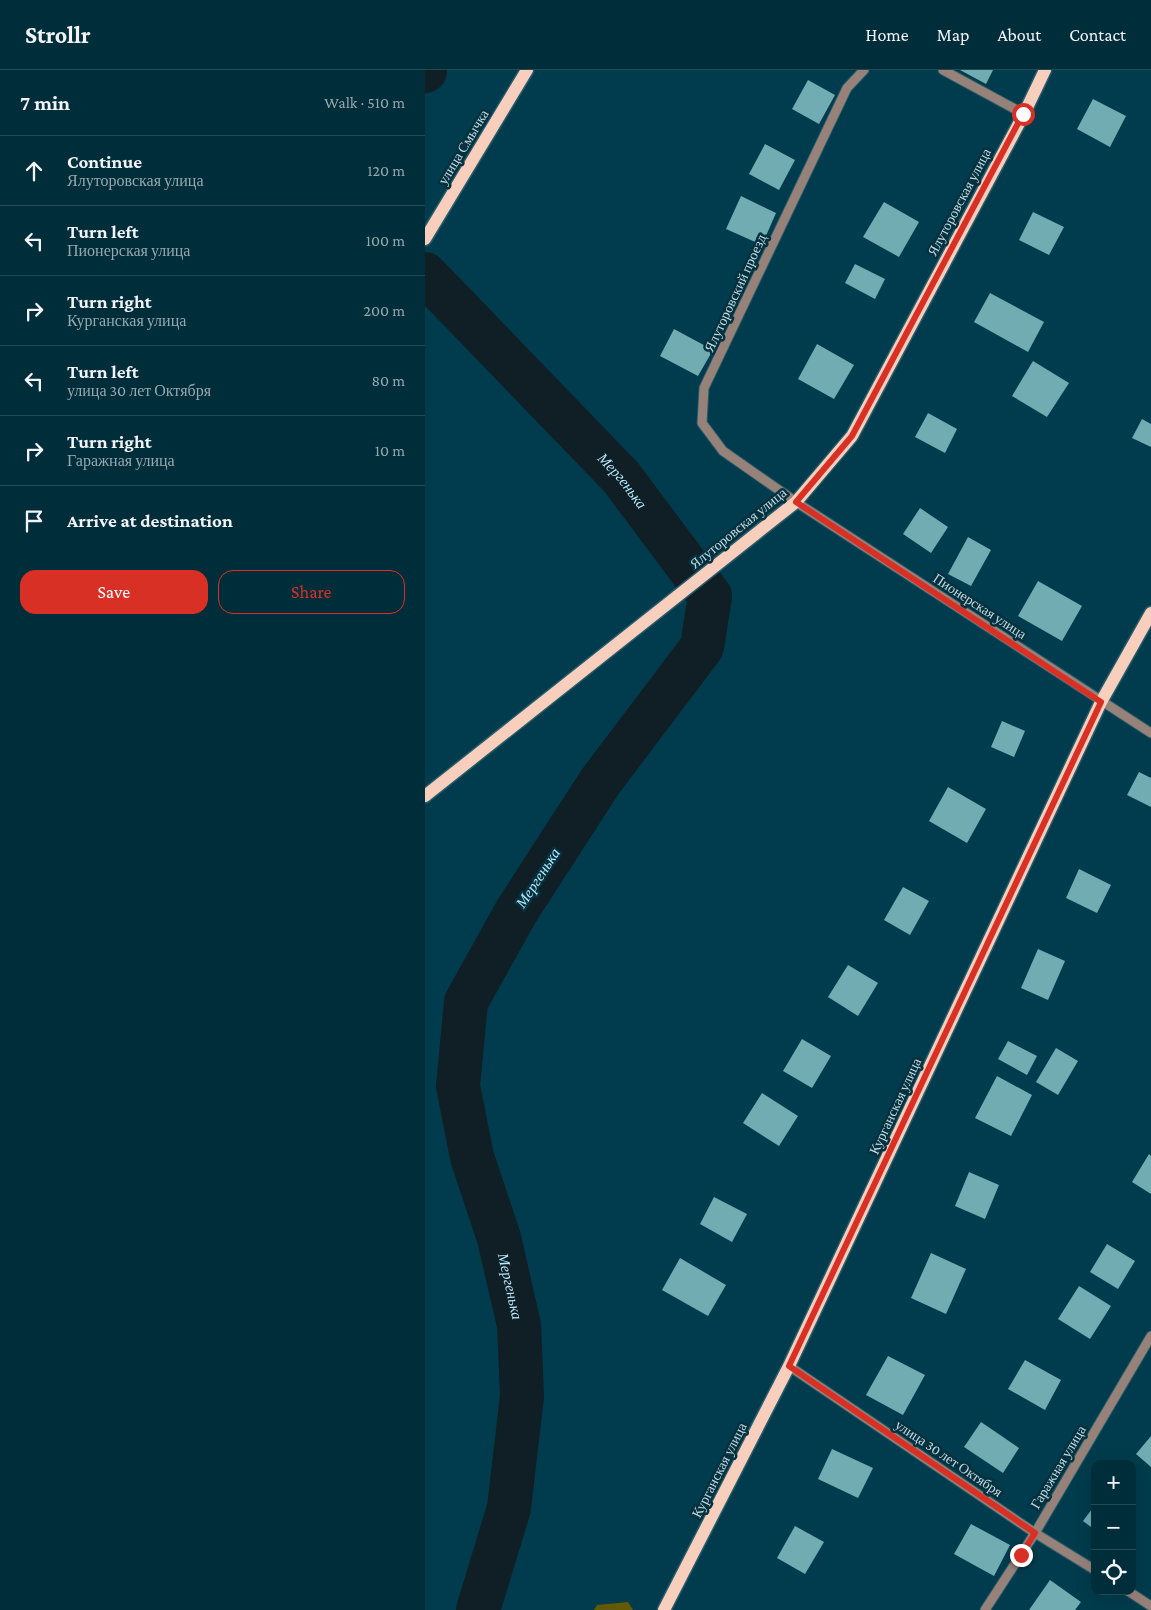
<!DOCTYPE html>
<html lang="en">
<head>
<meta charset="utf-8">
<style>
  :root { --surface:#002d3a; --page:#0a3542; --text:#f1f3f6; --muted:#95a8af; --line:#224954; --accent:#d93025 }
  body { margin:0; font-family:"Crimson Pro",serif; background:var(--page); color:var(--text) }
  .controls { position:absolute; right:15px; bottom:15px; display:grid; overflow:hidden; border-radius:10px; box-shadow:0 5px 20px #0002 }
  .controls button { width:45px; height:45px; display:grid; place-items:center; padding:0; border:0; border-bottom:1px solid var(--line); background:var(--surface); color:var(--text); font:25px sans-serif }
  .stop { position:absolute; width:15px; height:15px; margin:-11px; border:4px solid #d93025; border-radius:50%; background:#fff }
  .stop.end { background:#d93025; border-color:#fff; box-shadow:0 1px 5px #0008 }
  .list { margin:0; padding:0; list-style:none }
  h2 { display:flex; justify-content:space-between; align-items:center; height:65px; margin:0; padding:0 20px; font-size:21px }
  h2 small { font-size:16px; font-weight:400; color:var(--muted) }
  .list li { display:grid; grid-template-columns:32px 1fr auto; gap:15px; align-items:center; box-sizing:border-box; height:70px; padding:0 20px; border-top:1px solid var(--line) }
  .list b { display:block; font-size:19px; white-space:nowrap }
  .list p { margin:0; font-size:16px; white-space:nowrap; color:var(--muted) }
  .list em { font-size:16px; font-style:normal; color:var(--muted) }
  .actions { display:flex; gap:10px; padding:15px 20px }
  .actions a { flex:1; padding:11px 0; border:1px solid var(--accent); border-radius:15px; text-align:center; font-size:18px; color:var(--accent) }
  .actions .main { background:var(--accent); color:#fff }
  .icon { flex:none; width:28px; height:28px; fill:none; stroke:currentColor; stroke-width:2; stroke-linecap:round; stroke-linejoin:round }
  .map { position:relative; flex:none; width:726px; height:1540px; overflow:hidden }
  header { display:flex; align-items:center; gap:30px; box-sizing:border-box; height:70px; padding:0 25px; background:var(--surface); border-bottom:1px solid var(--line) }
  header strong { font-size:24px }
  nav { display:flex; gap:28px; margin-inline-start:auto; font-size:18px }
  main { display:flex }
  aside { flex:1; background:var(--surface) }
  .map>svg:first-child { display:block }
  .green { fill:#635a05 }
  .lines { fill:none; stroke-linecap:round; stroke-linejoin:round }
  .river { stroke:#0f1f25; stroke-width:44 }
  .building { fill:#70acb1 }
  .minor-casing { stroke:#265c6b; stroke-width:11 }
  .major-casing { stroke:#265c6b; stroke-width:15 }
  .minor { stroke:#97827a; stroke-width:9 }
  .major { stroke:#f8cebd; stroke-width:12 }
  .route { stroke:#d93025; stroke-width:6 }
  .labels { text-anchor:middle; stroke-width:5; stroke-linejoin:round; paint-order:stroke }
  .street-label { font-size:14px; fill:#c0dae4; stroke:#06313e }
  .water-label { font-size:15px; font-style:italic; fill:#b4e8fc; stroke:#06313e }
</style>
</head>
<body>
<header>
<strong>Strollr</strong>
<nav><a>Home</a><a>Map</a><a>About</a><a>Contact</a></nav>
</header>
<main>
<aside>
<h2>7 min<small>Walk · 510 m</small></h2>
<ul class="list">
<li><svg class="icon" aria-label="ahead" viewBox="0 0 24 24"><path d="M12 20V5M6 11l6-6 6 6"/></svg><div><b>Continue</b><p>Ялуторовская улица</p></div><em>120 m</em></li>
<li><svg class="icon" aria-label="left" viewBox="0 0 24 24"><path d="M17 20v-9H6M10 6l-5 5 5 5"/></svg><div><b>Turn left</b><p>Пионерская улица</p></div><em>100 m</em></li>
<li><svg class="icon" aria-label="right" viewBox="0 0 24 24"><path d="M7 20v-9h11M14 6l5 5-5 5"/></svg><div><b>Turn right</b><p>Курганская улица</p></div><em>200 m</em></li>
<li><svg class="icon" aria-label="left" viewBox="0 0 24 24"><path d="M17 20v-9H6M10 6l-5 5 5 5"/></svg><div><b>Turn left</b><p>улица 30 лет Октября</p></div><em>80 m</em></li>
<li><svg class="icon" aria-label="right" viewBox="0 0 24 24"><path d="M7 20v-9h11M14 6l5 5-5 5"/></svg><div><b>Turn right</b><p>Гаражная улица</p></div><em>10 m</em></li>
<li><svg class="icon" aria-label="arrive" viewBox="0 0 24 24"><path d="M6 21V4h12l-3 4 3 4H6"/></svg><div><b>Arrive at destination</b></div></li>
</ul>
<div class="actions"><a class="main">Save</a><a>Share</a></div>
</aside>
<div class="map">
<svg width="726" height="1540" viewBox="0 0 726 1540">
  <rect width="100%" height="100%" fill="#003c4d"/>
  <path class="green" d="M203,1532L208,1540H169L172,1535Z"/>
  <g class="lines">
    <g class="river">
      <path d="M0,1V0"/>
      <path id="s1" d="M0,204L196,407L285,526L277,577L175,712L91,842L41,932L33,1016L47,1087L74,1168L94,1255L97,1326L84,1438L53,1540"/>
    </g>
  </g>
  <path class="building" d="M535,0H568L561,14Z
    M383,10L410,25L394,54L367,39Z
    M668,29L701,46L685,77L652,59Z
    M340,74L370,90L354,120L324,104Z
    M316,126L351,143L337,175L301,159Z
    M459,132L494,152L474,187L438,167Z
    M608,142L639,157L624,185L594,170Z
    M430,194L460,209L450,229L420,213Z
    M565,223L619,252L603,282L549,252Z
    M249,259L288,280L273,306L235,286Z
    M392,274L429,295L409,329L373,309Z
    M608,291L644,313L622,347L587,326Z
    M503,343L532,359L520,383L490,367Z
    M717,349L726,354V377L707,368Z
    M495,438L523,457L506,483L478,464Z
    M543,467L566,480L546,516L523,504Z
    M613,511L657,536L637,571L593,546Z
    M577,651L600,661L589,687L566,677Z
    M714,702L726,708V737L702,725Z
    M523,717L561,739L542,773L504,751Z
    M654,799L686,815L672,843L641,828Z
    M478,817L504,831L485,865L459,850Z
    M613,879L640,891L623,930L596,918Z
    M423,895L453,913L433,946L403,927Z
    M377,969L406,986L387,1018L358,1001Z
    M583,971L612,986L602,1005L573,989Z
    M631,978L653,991L633,1025L611,1012Z
    M572,1006L607,1025L586,1066L550,1048Z
    M337,1023L373,1046L354,1076L318,1053Z
    M724,1084L726,1086V1124L707,1112Z
    M544,1102L574,1115L560,1149L530,1136Z
    M289,1127L322,1144L307,1172L275,1154Z
    M682,1174L710,1191L693,1219L665,1202Z
    M506,1183L541,1199L521,1244L486,1228Z
    M255,1188L301,1215L283,1246L237,1220Z
    M654,1216L686,1236L665,1269L633,1249Z
    M463,1286L500,1305L478,1345L441,1325Z
    M600,1290L636,1310L620,1340L583,1319Z
    M556,1352L594,1378L578,1403L539,1377Z
    M726,1366V1397L711,1384Z
    M407,1379L448,1398L433,1428L393,1409Z
    M670,1435V1460L658,1451Z
    M546,1454L585,1475L569,1506L529,1484Z
    M370,1456L399,1472L380,1504L352,1488Z
    M625,1510L656,1532L650,1540H604Z"/>
  <g class="lines">
    <defs>
      <path id="minor" d="M439,0L422,18L279,318L277,353L298,381L371,432L726,663
        M518,0L599,44
        M364,1296L610,1463L670,1500
        M703,1521L726,1536
        M560,1540L610,1463L726,1266"/>
      <path id="major" d="M0,169L102,0
        M0,726L371,432L427,366L599,44L620,0
        M239,1540L364,1296L676,632L726,543"/>
    </defs>
    <use href="#minor" class="minor-casing"/>
    <use href="#major" class="major-casing"/>
    <use href="#minor" class="minor"/>
    <use href="#major" class="major"/>
  </g>
  <g class="lines">
    <path class="route" d="M596,1485L610,1463L364,1296L676,632L371,432L427,366L598,44"/>
  </g>
  <g class="labels">
    <g class="street-label">
      <text transform="translate(38 77) rotate(-59)" y="5">улица Смычка</text>
      <text transform="translate(534 132) rotate(-62)" y="5">Ялуторовская улица</text>
      <text transform="translate(310 223) rotate(-65)" y="5">Ялуторовский проезд</text>
      <text transform="translate(313 458) rotate(-39)" y="5">Ялуторовская улица</text>
      <text transform="translate(555 536) rotate(33)" y="5">Пионерская улица</text>
      <text transform="translate(470 1036) rotate(-65)" y="5">Курганская улица</text>
      <text transform="translate(524 1388) rotate(34)" y="5">улица 30 лет Октября</text>
      <text transform="translate(633 1397) rotate(-59)" y="5">Гаражная улица</text>
      <text transform="translate(294 1400) rotate(-63)" y="5">Курганская улица</text>
    </g>
    <g class="water-label">
      <text dy="5" stroke="none"><textPath href="#s1" startOffset="286">Мергенька</textPath></text>
      <text transform="translate(113 808) rotate(-57)" y="5">Мергенька</text>
      <text dy="5" stroke="none"><textPath href="#s1" startOffset="1201">Мергенька</textPath></text>
    </g>
  </g>
</svg>
<div class="controls">
<button>+</button>
<button>−</button>
<button><svg class="icon" aria-label="locate" viewBox="0 0 24 24"><circle cx="12" cy="12" r="6"/><path d="M12 2v4M12 18v4M2 12h4M18 12h4"/></svg></button>
</div>
<div class="stop" style="left:598px;top:44px"></div>
<div class="stop end" style="left:596px;top:1485px"></div>
</div>
</main>
</body>
</html>
